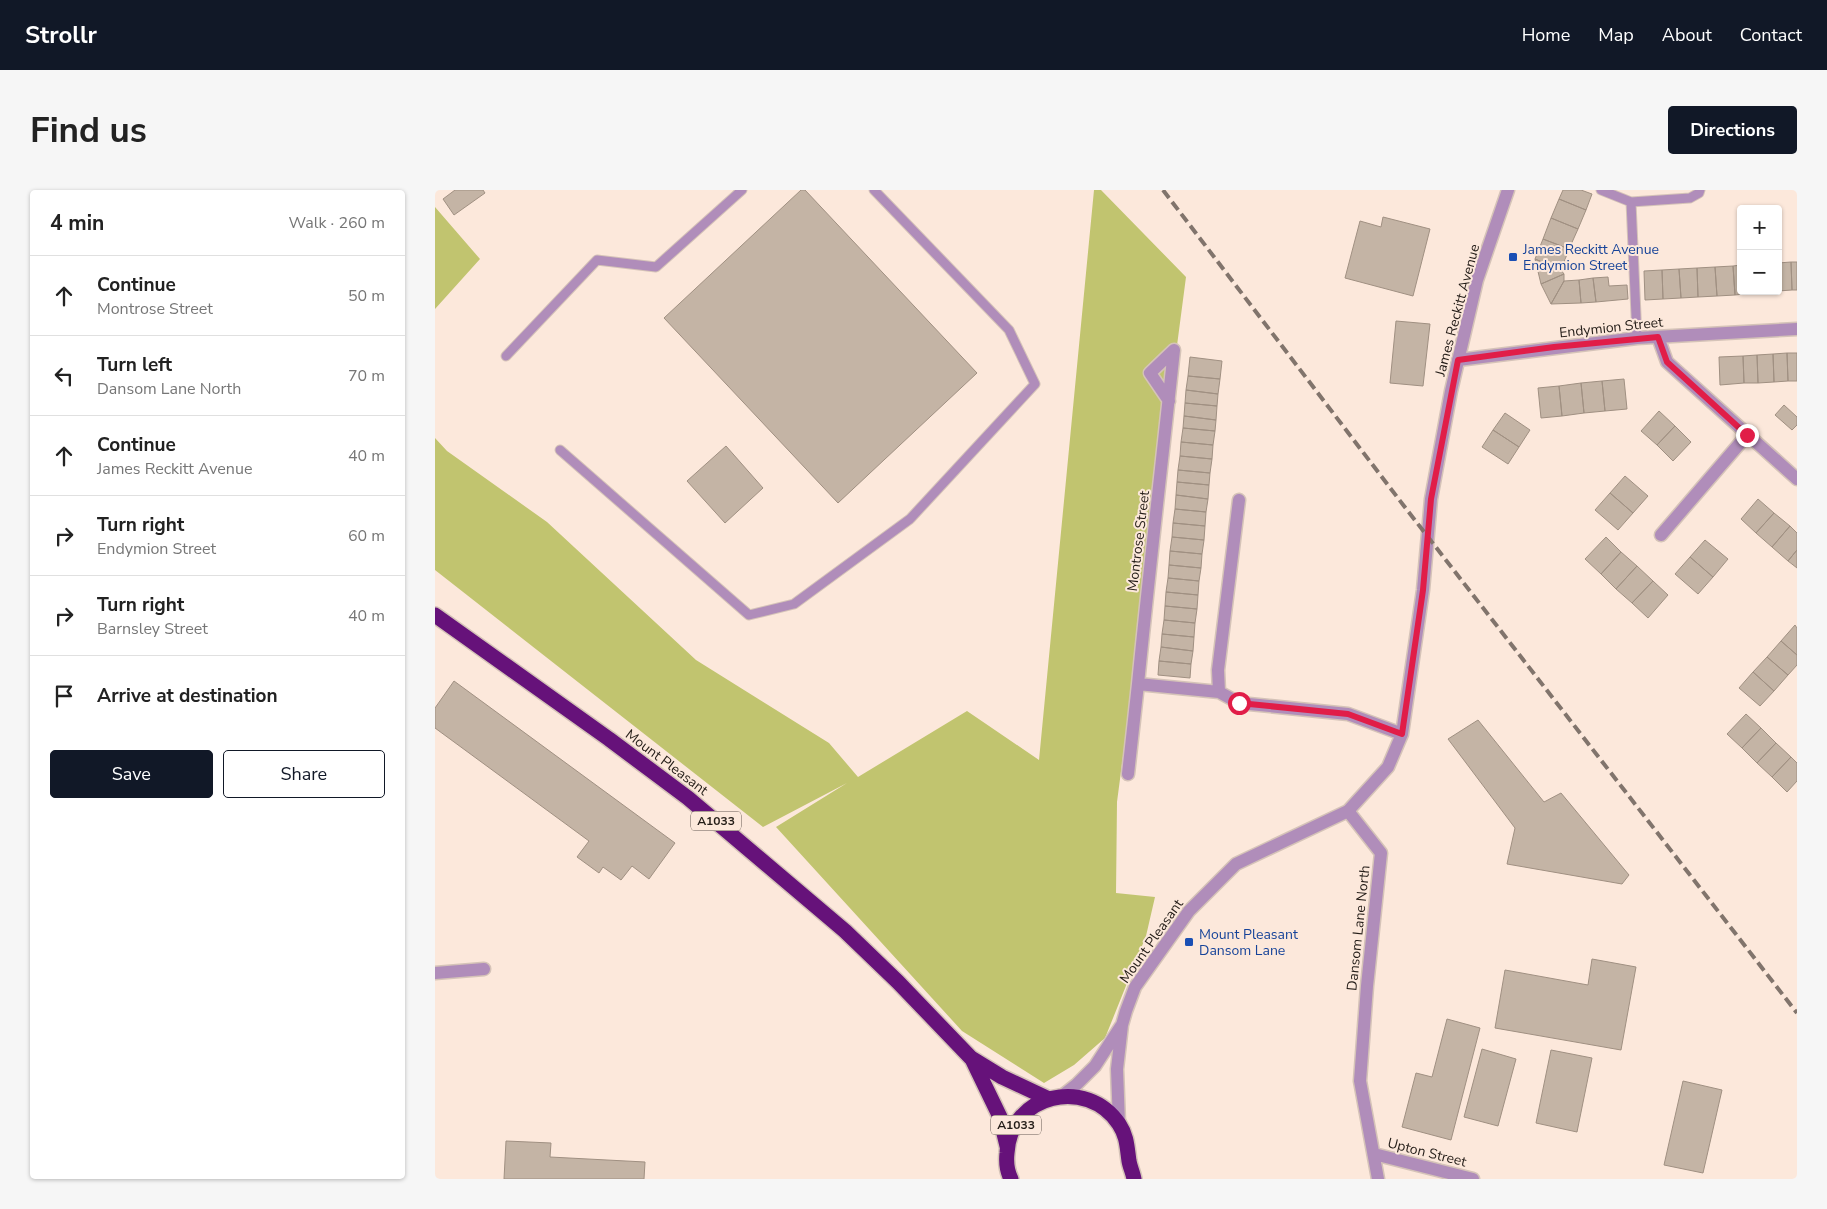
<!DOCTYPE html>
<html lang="en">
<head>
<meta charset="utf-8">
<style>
  :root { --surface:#fff; --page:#f6f6f6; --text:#222; --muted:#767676; --line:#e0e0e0; --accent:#111827 }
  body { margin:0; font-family:"Nunito Sans",sans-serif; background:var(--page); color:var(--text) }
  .controls { position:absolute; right:15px; top:15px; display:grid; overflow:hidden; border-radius:5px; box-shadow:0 1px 4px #0004 }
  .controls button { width:45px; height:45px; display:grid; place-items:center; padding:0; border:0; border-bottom:1px solid var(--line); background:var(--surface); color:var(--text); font:25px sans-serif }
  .stop { position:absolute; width:15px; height:15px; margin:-11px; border:4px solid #e11d48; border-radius:50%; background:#fff }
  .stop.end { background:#e11d48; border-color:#fff; box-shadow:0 1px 5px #0008 }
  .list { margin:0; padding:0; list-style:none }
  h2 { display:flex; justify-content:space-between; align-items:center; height:65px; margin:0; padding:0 20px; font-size:21px }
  h2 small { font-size:16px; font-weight:400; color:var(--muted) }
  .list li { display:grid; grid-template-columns:32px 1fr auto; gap:15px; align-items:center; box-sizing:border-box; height:80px; padding:0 20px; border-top:1px solid var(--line) }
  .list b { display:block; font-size:19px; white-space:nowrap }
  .list p { margin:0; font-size:16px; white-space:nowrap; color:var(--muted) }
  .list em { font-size:16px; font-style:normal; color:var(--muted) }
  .actions { display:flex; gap:10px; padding:15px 20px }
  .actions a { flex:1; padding:11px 0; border:1px solid var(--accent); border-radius:5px; text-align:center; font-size:18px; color:var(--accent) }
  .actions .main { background:var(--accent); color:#fff }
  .icon { flex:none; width:28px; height:28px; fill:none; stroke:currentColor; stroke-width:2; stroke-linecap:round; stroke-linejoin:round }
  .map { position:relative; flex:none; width:1362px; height:989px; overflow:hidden; border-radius:5px }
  header { display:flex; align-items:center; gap:30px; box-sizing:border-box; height:70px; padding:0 25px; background:var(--accent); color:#fff }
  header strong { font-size:24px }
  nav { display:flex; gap:28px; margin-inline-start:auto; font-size:18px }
  .intro { display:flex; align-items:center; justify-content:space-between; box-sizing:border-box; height:120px; padding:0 30px }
  h1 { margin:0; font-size:35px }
  .button { padding:12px 22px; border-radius:5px; background:var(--accent); color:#fff; font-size:18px; font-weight:700 }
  main { display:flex; gap:30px; padding:0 30px }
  aside { flex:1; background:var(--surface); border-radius:5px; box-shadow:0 1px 4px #0004 }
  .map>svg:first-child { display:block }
  .forest { fill:#c1c46f }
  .building { fill:#c4b4a5; stroke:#a09082 }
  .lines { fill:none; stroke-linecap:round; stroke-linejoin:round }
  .lane-casing { stroke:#d5c3b8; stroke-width:11 }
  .street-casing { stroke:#d5c3b8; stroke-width:15 }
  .highway-casing { stroke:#d5c3b8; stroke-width:18 }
  .lane { stroke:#b08dba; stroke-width:9 }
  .street { stroke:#b08dba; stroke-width:12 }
  .highway { stroke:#66127a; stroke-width:15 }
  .rail { stroke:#81746c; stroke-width:4; stroke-dasharray:10 5; stroke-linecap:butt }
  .route { stroke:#e11d48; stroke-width:6 }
  .transit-dot { fill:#1a4fb4; stroke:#fce8db; stroke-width:2 }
  .labels { text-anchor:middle; stroke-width:4; stroke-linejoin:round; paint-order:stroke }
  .shield { fill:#fce8db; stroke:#645952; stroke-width:1 }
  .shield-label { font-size:12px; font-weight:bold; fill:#231c17 }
  .transit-label { font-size:14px; fill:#164399; stroke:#fce8db; text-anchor:start }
  .street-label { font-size:14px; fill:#231c17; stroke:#fce8db }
</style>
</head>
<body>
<header>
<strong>Strollr</strong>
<nav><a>Home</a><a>Map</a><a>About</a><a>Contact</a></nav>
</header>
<div class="intro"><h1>Find us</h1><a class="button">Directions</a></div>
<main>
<aside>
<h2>4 min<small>Walk · 260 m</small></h2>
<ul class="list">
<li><svg class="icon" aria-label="ahead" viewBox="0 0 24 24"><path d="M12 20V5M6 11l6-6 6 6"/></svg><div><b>Continue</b><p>Montrose Street</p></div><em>50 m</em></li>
<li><svg class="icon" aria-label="left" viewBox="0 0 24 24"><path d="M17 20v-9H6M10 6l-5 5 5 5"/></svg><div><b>Turn left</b><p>Dansom Lane North</p></div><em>70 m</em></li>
<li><svg class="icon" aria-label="ahead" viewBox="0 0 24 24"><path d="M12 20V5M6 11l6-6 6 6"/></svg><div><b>Continue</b><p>James Reckitt Avenue</p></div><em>40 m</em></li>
<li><svg class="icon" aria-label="right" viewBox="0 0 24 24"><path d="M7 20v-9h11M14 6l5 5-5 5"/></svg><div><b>Turn right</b><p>Endymion Street</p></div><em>60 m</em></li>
<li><svg class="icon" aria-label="right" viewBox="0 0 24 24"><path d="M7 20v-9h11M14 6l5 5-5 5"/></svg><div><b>Turn right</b><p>Barnsley Street</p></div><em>40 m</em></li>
<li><svg class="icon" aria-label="arrive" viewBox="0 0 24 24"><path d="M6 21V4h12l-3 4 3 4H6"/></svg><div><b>Arrive at destination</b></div></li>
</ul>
<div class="actions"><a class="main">Save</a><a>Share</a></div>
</aside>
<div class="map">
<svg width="1362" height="989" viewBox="0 0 1362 989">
  <rect width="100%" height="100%" fill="#fce8db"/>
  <path class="forest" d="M659,0H666L751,87L682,612L681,703L720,707L711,746L670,848L639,875L609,893L527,841L341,637L412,593L328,637L0,380V248L12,261L112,332L261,470L394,553L423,587L532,521L604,570Z
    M0,17L45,69L0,119Z"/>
  <path class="building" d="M20,0H48L50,3L19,25L8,9Z
    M366,0H370L542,183L403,313L229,128Z
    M1128,0H1146L1157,4L1151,20L1124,9Z
    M1124,9L1151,20L1143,39L1116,28Z
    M948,27L995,39L978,106L910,88L925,31L946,37Z
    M1116,28L1143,39L1134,59L1108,49Z
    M1108,49L1134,59L1126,80L1100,69Z
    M1100,69L1126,80L1129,84L1106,94Z
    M1356,72H1362V100H1357Z
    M1356,72L1357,100L1343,101V73Z
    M1306,75V101H1318V103L1300,105L1298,76Z
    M1298,76L1300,105L1282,106L1280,77Z
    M1280,77L1282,106L1263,107L1262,78Z
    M1262,78L1263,107L1246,108L1244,79Z
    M1244,79L1246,108L1228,109L1227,80Z
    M1227,80L1228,109L1210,110L1209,81Z
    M1129,84V91L1116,114L1106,94Z
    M1173,87L1174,96L1192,95L1193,109L1161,112L1158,88Z
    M1158,88L1161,112L1146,113L1144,90Z
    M1144,90L1146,113L1116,114L1129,91Z
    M961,131L995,134L988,196L955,193Z
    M1352,163H1362V191H1353Z
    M1352,163L1353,191L1339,192L1338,164Z
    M1338,164L1339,192L1323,193L1322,165Z
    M1322,165L1323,193H1309L1308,166Z
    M1308,166L1309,193L1285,195L1284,167Z
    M755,167L787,171L785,189L753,186Z
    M753,186L785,189L783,204L751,200Z
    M1189,189L1192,219L1170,221L1167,191Z
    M1167,191L1170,221L1149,223L1146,193Z
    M1146,193L1149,223L1127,226L1124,196Z
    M1124,196L1127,226L1106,228L1103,198Z
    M751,200L783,204L782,216L750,213Z
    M750,213L782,216L781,230L749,226Z
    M1349,215L1362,227V235L1357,240L1340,225Z
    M1224,221L1240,236L1222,255L1206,241Z
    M1070,223L1095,240L1084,257L1058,240Z
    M749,226L781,230L780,241L748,238Z
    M1240,236L1256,252L1238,271L1222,255Z
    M748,238L780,241L778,255L746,252Z
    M1058,240L1084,257L1073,274L1047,257Z
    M746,252L778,255L777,269L745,266Z
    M291,256L328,298L290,333L252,291Z
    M745,266L777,269L775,283L743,280Z
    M743,280L775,283L774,295L742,292Z
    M1190,286L1213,306L1198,323L1175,303Z
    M742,292L774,295L773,309L741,305Z
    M1175,303L1198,323L1183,340L1160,320Z
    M741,305L773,309L771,322L740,319Z
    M1323,309L1339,323L1321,343L1306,329Z
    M740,319L771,322L770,336L738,333Z
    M1339,323L1355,336L1337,357L1321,343Z
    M738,333L770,336L769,350L737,347Z
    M1355,336L1362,343V360L1353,371L1337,357Z
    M737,347L769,350L767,364L735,361Z
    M1171,347L1186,362L1166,384L1150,369Z
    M1270,350L1293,369L1278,387L1255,367Z
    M1362,360V378L1353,371Z
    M735,361L767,364L766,378L734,375Z
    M1186,362L1202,376L1181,399L1166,384Z
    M1255,367L1278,387L1263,404L1240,384Z
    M734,375L766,378L764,391L733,388Z
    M1202,376L1218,391L1197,413L1181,399Z
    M733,388L764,391L763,405L731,402Z
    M1218,391L1233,405L1213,428L1197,413Z
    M731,402L763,405L762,419L730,416Z
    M730,416L762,419L760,433L729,430Z
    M729,430L760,433L759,447L727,444Z
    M1360,435L1362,438V465L1346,451Z
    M727,444L759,447L758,461L726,457Z
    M1346,451L1362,465V475L1353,485L1332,467Z
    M726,457L758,461L756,474L724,471Z
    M1332,467L1353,485L1339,501L1318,482Z
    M724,471L756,474L755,488L723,485Z
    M1318,482L1339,501L1325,516L1304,498Z
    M19,491L240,653L214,689L197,676L186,690L168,677L164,683L142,667L154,651L0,538V518Z
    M1311,524L1326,538L1307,558L1292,544Z
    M1043,530L1109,612L1126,603L1194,685L1187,694L1072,674L1080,638L1013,549Z
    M1326,538L1341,553L1322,573L1307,558Z
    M1341,553L1356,567L1337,587L1322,573Z
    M1356,567L1362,573V591L1352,602L1337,587Z
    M1157,769L1201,777L1186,860L1060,838L1070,780L1153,795Z
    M1012,829L1045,838L1016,950L967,937L981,883L997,887Z
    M1047,859L1081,869L1063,936L1029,927Z
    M1116,860L1157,868L1142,942L1101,933Z
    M1248,891L1287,900L1268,983L1229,975Z
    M71,951L116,953L115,967L210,972L209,989H69Z"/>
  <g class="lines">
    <defs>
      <path id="lane" d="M1166,0L1196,12
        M1202,148L1196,12L1255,8L1264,3L1265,0
        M71,166L162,70L221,77L307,0
        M125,260L314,425L359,414L475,329L600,194L574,140L439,0"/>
      <path id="street" d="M1223,147L1232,172L1362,289
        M1023,170L1202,148L1362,139
        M804,310L783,480L784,502L804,513L913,524L967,544
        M1226,345L1312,245
        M703,494C714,382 727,272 739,160L715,183L734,211
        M693,584L703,494L784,502
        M913,621L946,663L932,796L925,891L943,989
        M0,783L49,779
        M627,906L641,895L660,876L686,836
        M684,934L682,879L687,835L691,821L700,797L754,721L801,674L913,621L953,577L967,544L988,400L996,309L1016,201L1042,90L1073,0
        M939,964L1038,989"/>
      <path id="highway" d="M0,425L174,549L253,608L410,741L463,792L536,868L567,887L614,909
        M537,869L565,927L572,956
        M576,989C572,981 571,972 572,963C575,904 652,886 684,934C692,946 692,957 694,971C695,977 698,983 699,989"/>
    </defs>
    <use href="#lane" class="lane-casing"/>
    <use href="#street" class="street-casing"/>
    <use href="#highway" class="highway-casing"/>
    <use href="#lane" class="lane"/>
    <use href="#street" class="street"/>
    <use href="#highway" class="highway"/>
    <path class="rail" d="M728,0L969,316L1362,823"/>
  </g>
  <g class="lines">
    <path class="route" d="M804,513L913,524L967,544L988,400L996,309L1023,170L1119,157L1223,147L1232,172L1312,245"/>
  </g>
  <g class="transit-dot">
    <rect x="1073" y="62" width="10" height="10" rx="2.5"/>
    <rect x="749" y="747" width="10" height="10" rx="2.5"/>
  </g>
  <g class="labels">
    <g class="shield">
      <rect x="256" y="621.5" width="50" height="19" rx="4"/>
      <rect x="556" y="925.5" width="50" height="19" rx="4"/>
    </g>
    <g class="shield-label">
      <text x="281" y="635">A1033</text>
      <text x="581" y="939">A1033</text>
    </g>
    <g class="transit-label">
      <text x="1088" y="64">James Reckitt Avenue<tspan x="1088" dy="16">Endymion Street</tspan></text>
      <text x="764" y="749">Mount Pleasant<tspan x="764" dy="16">Dansom Lane</tspan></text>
    </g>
    <g class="street-label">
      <text transform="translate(1022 120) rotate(-75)" y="5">James Reckitt Avenue</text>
      <text transform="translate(1176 137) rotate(-6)" y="5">Endymion Street</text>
      <text transform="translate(703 351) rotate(-83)" y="5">Montrose Street</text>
      <text transform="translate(232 572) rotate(37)" y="5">Mount Pleasant</text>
      <text transform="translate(923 738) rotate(-84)" y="5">Dansom Lane North</text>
      <text transform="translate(716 751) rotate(-55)" y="5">Mount Pleasant</text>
      <text transform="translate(992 962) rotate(14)" y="5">Upton Street</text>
    </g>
  </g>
</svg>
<div class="controls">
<button>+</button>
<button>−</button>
</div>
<div class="stop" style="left:804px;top:513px"></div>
<div class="stop end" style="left:1312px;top:245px"></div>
</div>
</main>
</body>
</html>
